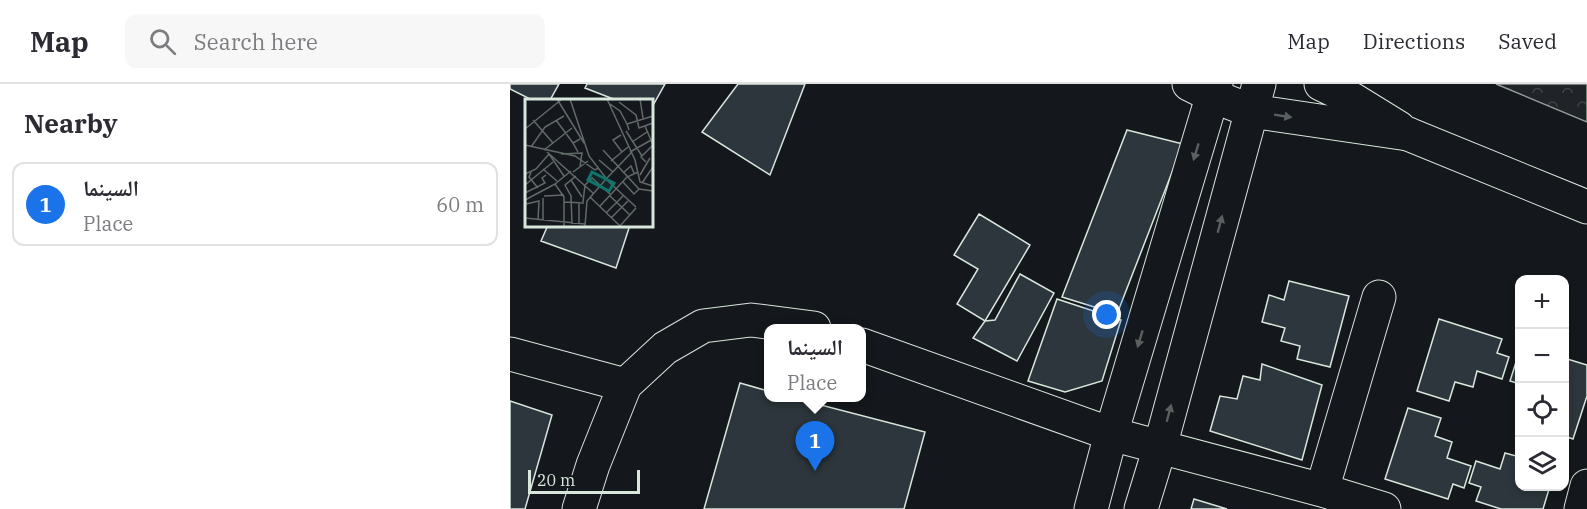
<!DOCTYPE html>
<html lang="en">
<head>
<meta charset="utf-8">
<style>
  :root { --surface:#fff; --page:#f7f7f7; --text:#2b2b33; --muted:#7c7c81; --line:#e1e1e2; --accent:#1a73e8 }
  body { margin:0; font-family:"IBM Plex Serif","Noto Naskh Arabic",serif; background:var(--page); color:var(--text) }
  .controls { position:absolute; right:18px; bottom:18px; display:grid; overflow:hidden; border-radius:12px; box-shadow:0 3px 9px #0003 }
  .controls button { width:54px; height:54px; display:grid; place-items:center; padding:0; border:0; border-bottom:2px solid var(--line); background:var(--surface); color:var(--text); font:30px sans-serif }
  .scale { position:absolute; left:18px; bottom:15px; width:112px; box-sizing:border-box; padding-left:6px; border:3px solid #d8e6dc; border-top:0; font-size:16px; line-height:21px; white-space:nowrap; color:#d8e6dc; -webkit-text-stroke:4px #14181c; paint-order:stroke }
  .you { position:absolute; left:597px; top:231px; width:21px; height:21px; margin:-15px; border:4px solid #fff; border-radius:50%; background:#1a73e8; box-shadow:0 0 0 9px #1a73e833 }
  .badge { display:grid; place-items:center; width:39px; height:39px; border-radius:50%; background:var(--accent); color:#fff; font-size:20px; font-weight:700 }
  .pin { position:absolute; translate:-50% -50px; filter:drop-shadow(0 2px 3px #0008) }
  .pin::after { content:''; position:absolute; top:32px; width:21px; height:18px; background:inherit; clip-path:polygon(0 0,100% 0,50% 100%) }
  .popup { position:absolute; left:254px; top:240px; width:102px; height:78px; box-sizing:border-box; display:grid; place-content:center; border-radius:12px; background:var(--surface); filter:drop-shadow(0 2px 4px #0005); font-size:20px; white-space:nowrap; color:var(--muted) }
  .popup b { font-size:22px; color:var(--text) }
  .popup::after { content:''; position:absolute; left:50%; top:100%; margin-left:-12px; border:12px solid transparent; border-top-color:var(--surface) }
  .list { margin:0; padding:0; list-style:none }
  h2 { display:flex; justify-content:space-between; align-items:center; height:78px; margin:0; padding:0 24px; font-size:26px }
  h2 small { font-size:20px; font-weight:400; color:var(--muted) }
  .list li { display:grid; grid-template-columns:39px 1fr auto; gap:18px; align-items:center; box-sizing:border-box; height:84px; margin:0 12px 12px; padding:0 12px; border:2px solid var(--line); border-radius:12px }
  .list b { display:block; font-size:22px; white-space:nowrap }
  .list p { margin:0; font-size:20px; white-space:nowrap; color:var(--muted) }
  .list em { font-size:20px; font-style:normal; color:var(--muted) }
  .icon { flex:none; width:33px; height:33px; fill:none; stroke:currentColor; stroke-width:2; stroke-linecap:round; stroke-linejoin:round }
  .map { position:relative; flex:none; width:1077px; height:425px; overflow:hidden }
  header { display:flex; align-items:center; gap:36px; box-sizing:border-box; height:84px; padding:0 30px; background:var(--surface); border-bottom:2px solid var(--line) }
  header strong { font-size:28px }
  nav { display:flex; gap:33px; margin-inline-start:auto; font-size:21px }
  .search { width:420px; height:54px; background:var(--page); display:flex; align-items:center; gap:15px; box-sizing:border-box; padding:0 21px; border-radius:12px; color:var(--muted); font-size:22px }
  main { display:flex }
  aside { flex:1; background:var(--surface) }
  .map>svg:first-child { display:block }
  .park { fill:url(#park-crowns); stroke:#939e99; stroke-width:1.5 }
  .building { fill:#2c363c; stroke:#d8e6dc; stroke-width:1.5 }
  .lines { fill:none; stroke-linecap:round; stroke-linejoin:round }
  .minor-casing { stroke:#d8e6dc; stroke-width:35 }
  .primary-casing { stroke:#d8e6dc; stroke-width:35 }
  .trunk-casing { stroke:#d8e6dc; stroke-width:35 }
  .minor { stroke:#14181c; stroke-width:33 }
  .primary { stroke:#14181c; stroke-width:33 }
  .trunk { stroke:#14181c; stroke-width:33 }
  .oneway { fill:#59605f }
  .inset-road { fill:none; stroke:#626a69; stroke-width:1.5 }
  .view { fill:#0f766e; fill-opacity:0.15; stroke:#0f766e; stroke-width:3 }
  .inset-edge { fill:none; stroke:#d8e6dc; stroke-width:3 }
</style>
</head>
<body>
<header>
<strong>Map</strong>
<div class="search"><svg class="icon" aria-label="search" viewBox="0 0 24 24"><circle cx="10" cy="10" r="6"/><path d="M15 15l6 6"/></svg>Search here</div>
<nav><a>Map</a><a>Directions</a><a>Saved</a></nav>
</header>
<main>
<aside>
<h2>Nearby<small></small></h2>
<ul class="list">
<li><span class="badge">1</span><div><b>السينما</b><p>Place</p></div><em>60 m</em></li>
</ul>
</aside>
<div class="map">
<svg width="1077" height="425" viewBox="0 0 1077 425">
  <defs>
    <pattern id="park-crowns" width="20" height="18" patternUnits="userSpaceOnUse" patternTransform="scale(1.5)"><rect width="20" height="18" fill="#202428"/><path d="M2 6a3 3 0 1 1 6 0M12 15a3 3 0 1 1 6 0" fill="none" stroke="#404447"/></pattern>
  </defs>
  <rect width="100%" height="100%" fill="#14181c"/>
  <path class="park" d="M986,0H1077V38Z"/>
  <path class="building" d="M0,0H49L40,16H22L0,5Z
    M77,0H155L141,25V16H106L75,4Z
    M228,0H295L260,91L192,48Z
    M617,46L673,60L607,230L552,213Z
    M469,130L520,161L475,237L447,220L468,185L444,171Z
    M38,141H120L106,184L31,157Z
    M510,190L544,209L507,277L463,254L475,237L485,236Z
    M779,197L839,212L820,283L787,275L790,262L771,257L775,244L752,238L759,211L774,216Z
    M547,215L611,236L592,297L555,308L518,297Z
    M929,235L992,255L987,269L999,273L992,295L967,287L963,303L945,298L939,317L907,307Z
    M1054,274L1077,281V312L1063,355L1054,352Z
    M1007,275H1010V300L1000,297Z
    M752,280L812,301L792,376L700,347L710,312L727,315L733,292L750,296Z
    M230,299L258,307V314H284L415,348L394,425H194Z
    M0,317L42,331L15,425H0Z
    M898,324L931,334L925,352L942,358L937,374L961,382L954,404L943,400L938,415L875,395Z
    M995,369L1010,373V402H1040L1033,425H991L966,417L971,403L959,399L966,377L990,385Z
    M684,415L717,425H681Z"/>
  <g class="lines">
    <defs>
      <path id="minor" d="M352,261L601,350L812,406L874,425
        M0,270L115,301
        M812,406L869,213
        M69,425L83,381L115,301L155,264L193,242L241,236L304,244
        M1071,425L1077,402"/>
      <path id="primary" d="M679,0L703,12L741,27L898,50
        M811,0L842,15L889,44
        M581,425L601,350L706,0
        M631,425L650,363L749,0"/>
      <path id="trunk" d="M898,50L1077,123"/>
    </defs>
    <use href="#minor" class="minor-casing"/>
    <use href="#primary" class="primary-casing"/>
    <use href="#trunk" class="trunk-casing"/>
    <use href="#minor" class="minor"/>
    <use href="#primary" class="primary"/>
    <use href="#trunk" class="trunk"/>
  </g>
  <defs><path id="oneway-solid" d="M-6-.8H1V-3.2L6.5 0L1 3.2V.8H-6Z" transform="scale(1.5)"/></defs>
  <g class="oneway">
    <use href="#oneway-solid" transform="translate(773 32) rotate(9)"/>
    <use href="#oneway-solid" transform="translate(686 68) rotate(107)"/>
    <use href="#oneway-solid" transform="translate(710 140) rotate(-75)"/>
    <use href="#oneway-solid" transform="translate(630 255) rotate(107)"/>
    <use href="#oneway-solid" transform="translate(659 329) rotate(-75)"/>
  </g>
  <g transform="translate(15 15)">
    <rect width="128" height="128" fill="#14181c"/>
    <path class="inset-road" d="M32,0L59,44M45,0L64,57L84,83M82,0L110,61L115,83L128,87M115,0L118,19M94,3L111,16L114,29L128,24M85,5L95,12L102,25M8,21L28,44M31,21L48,44M120,27L128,46M0,30L37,0M104,31L102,25L128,17M101,32L117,57M96,36L88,41L97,53M107,43L122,33M0,46L50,57L70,71L74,69M6,48L20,28L39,17M19,51L47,29M78,51L114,90L128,92M22,53L68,94M53,53L48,44L55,40M105,53L128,40M36,55L57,54L55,67M74,61L88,73M86,62L103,48M121,63L116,58L128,46M18,70L32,82M6,73L4,78L13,89M48,73L63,62M98,74L106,67L109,74M0,75L11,70L24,55L39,77M115,76L125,59M82,79L106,54M46,81L57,98M84,83L111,108M98,83L109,95L114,90M117,84L128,68M30,85L46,72M0,86L28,63M0,94L20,84L17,79L21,76M19,97L39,96M85,97L105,116M65,98L95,127L111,109M18,99V122M0,100L1,105L14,102L13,121M0,101L30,85L39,98V127M39,103L59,104M58,103L60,86L67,79L86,96M75,107L102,78L113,73M81,114L98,97M0,119L60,125M86,119L103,102M47,125L46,97L40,86L51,77M54,125V103M60,127L62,102L82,79"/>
    <path class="view" d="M67,73L89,84L84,92L63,81Z"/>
    <rect width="128" height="128" class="inset-edge"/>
  </g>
</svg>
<div class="controls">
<button>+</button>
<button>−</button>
<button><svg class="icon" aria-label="locate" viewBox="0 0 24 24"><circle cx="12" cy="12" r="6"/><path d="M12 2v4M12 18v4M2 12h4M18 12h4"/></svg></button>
<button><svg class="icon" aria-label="layers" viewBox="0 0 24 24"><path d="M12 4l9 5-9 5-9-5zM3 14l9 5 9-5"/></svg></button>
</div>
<div class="scale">20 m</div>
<div class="you"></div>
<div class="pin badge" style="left:305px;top:387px">1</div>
<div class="popup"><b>السينما</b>Place</div>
</div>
</main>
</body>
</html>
